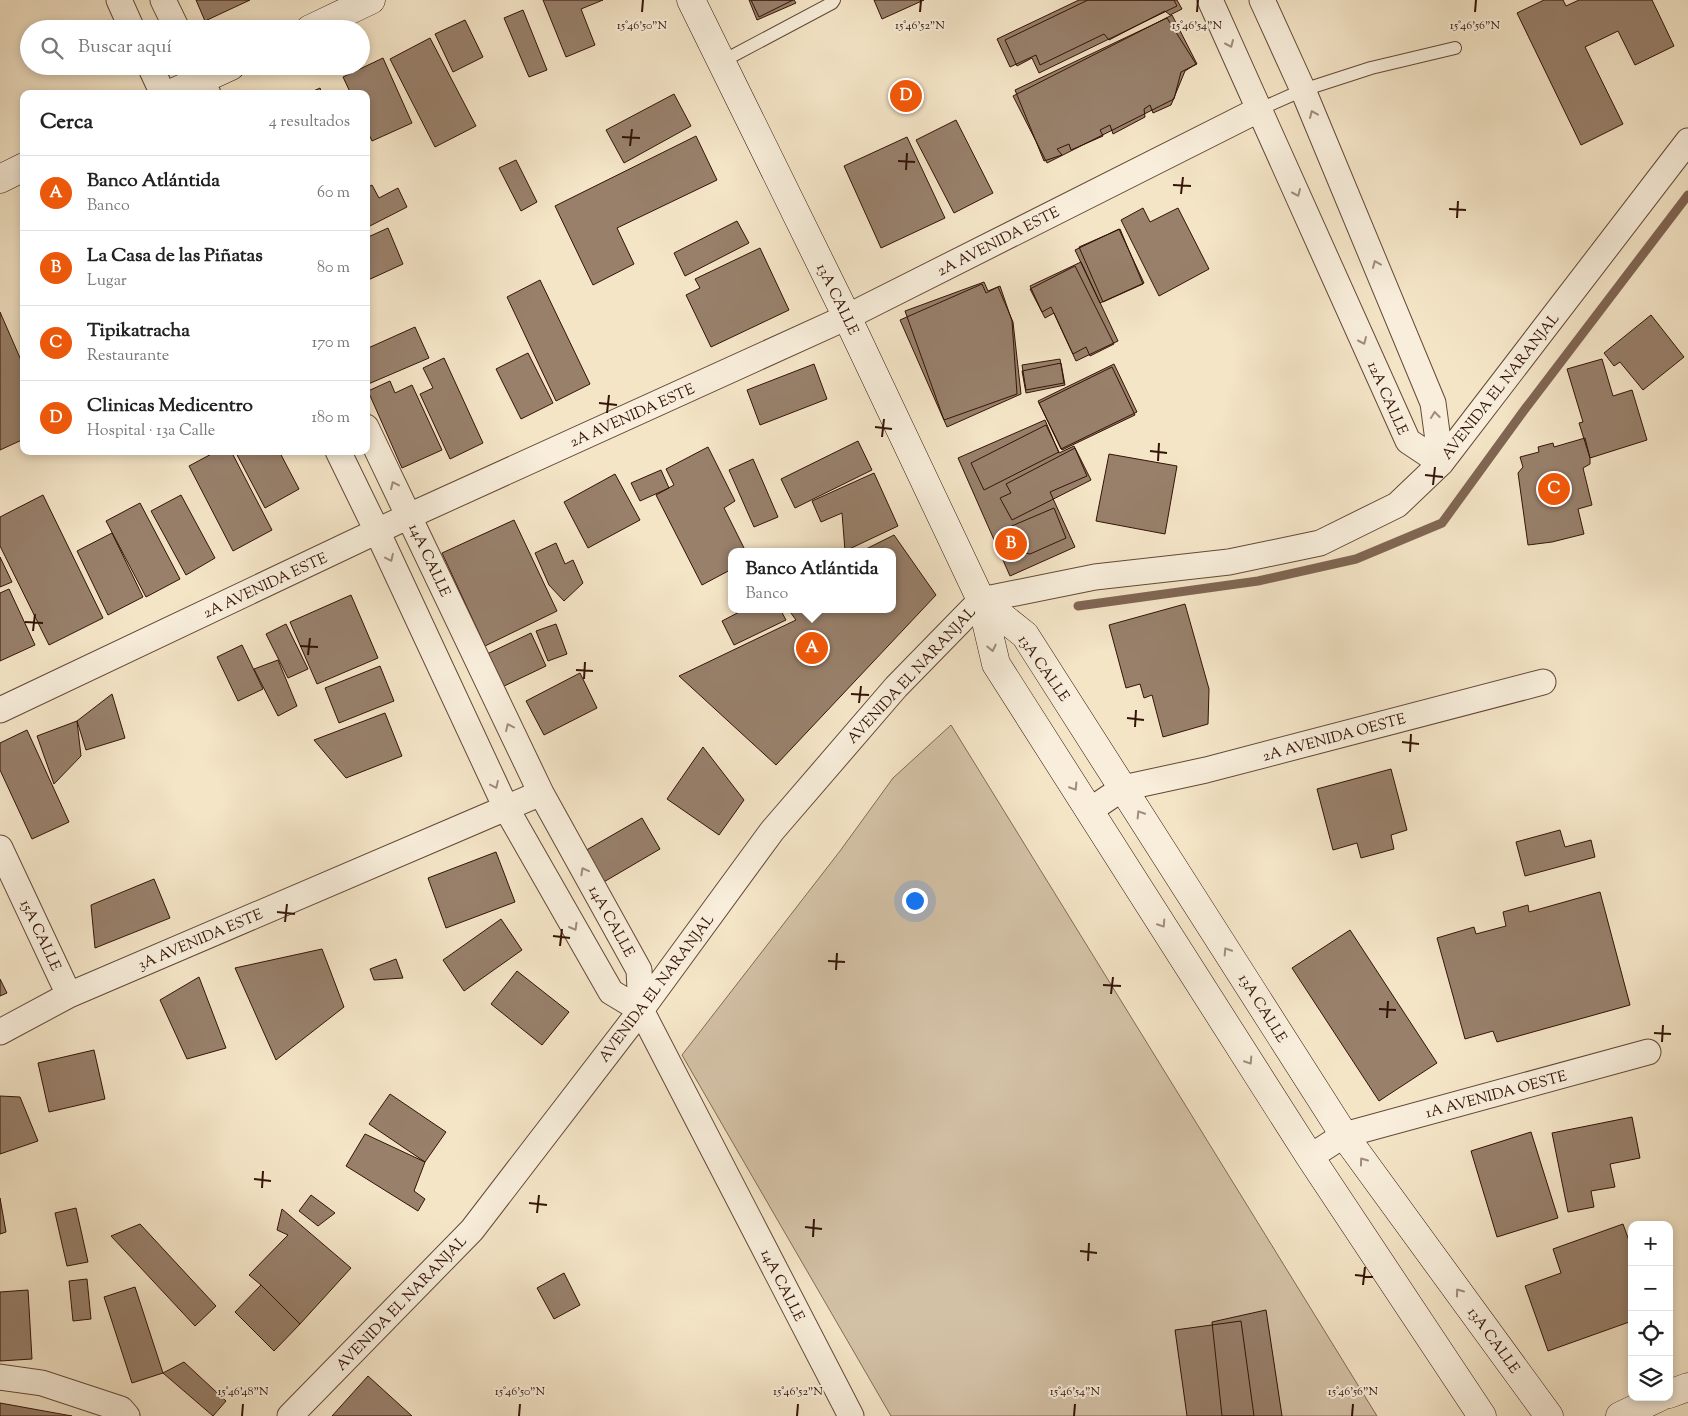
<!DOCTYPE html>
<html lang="es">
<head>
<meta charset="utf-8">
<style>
  :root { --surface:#fff; --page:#f2f2f2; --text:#222; --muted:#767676; --line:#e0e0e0; --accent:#ea580c }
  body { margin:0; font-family:"Sorts Mill Goudy",serif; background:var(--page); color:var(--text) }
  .controls { position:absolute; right:15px; bottom:15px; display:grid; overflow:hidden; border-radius:10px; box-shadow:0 2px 8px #0003 }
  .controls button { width:45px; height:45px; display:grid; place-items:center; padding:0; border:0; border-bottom:1px solid var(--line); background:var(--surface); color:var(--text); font:25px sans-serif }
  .you { position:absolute; left:914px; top:900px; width:18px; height:18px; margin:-12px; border:4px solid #fff; border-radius:50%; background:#1a73e8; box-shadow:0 0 0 8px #1a73e833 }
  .badge { display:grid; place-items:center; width:32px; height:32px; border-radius:50%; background:var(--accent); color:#fff; font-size:16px; font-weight:700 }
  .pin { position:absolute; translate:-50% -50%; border:2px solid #fff; box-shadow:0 1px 5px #0006 }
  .popup { position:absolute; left:728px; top:548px; width:168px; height:65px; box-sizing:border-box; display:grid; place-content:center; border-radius:10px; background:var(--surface); filter:drop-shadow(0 1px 4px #0005); font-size:16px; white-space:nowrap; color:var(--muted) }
  .popup b { font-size:19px; color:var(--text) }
  .popup::after { content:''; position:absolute; left:50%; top:100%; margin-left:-10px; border:10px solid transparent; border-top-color:var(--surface) }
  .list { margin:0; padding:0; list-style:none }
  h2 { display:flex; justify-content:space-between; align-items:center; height:65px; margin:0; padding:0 20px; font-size:21px }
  h2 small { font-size:16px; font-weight:400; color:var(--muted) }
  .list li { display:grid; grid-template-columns:32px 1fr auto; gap:15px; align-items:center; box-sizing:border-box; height:75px; padding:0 20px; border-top:1px solid var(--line) }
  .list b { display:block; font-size:19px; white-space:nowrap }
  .list p { margin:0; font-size:16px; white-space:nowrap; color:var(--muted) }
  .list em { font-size:16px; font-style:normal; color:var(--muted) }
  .icon { flex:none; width:28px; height:28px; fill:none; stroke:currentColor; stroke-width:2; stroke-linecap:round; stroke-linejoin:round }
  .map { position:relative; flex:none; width:1688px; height:1416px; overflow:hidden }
  .search { position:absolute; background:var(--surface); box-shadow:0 2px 8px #0003; left:20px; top:20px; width:350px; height:55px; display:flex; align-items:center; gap:12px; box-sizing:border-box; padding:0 18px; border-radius:28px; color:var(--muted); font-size:19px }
  .panel { position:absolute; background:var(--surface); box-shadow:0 2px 8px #0003; left:20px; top:90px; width:350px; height:365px; border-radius:10px }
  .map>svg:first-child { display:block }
  .green { fill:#d3c1a6; stroke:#846a56 }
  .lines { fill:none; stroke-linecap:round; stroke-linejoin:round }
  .stream { stroke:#806653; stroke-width:9 }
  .building { fill:#98806b; stroke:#341307 }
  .lane-casing { stroke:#644837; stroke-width:14 }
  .street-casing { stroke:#644837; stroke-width:27 }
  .secondary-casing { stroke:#341307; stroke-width:29 }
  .lane { stroke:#f8eedb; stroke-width:12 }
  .street { stroke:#f8eedb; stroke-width:25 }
  .secondary { stroke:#f8eedb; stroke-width:28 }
  .oneway { stroke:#a08b7c }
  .ticks { fill:none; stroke:#341307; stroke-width:2 }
  .labels { text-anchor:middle; stroke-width:4; stroke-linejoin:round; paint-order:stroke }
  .street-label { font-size:15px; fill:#341307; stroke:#f8eedb }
  .ticks-label { font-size:12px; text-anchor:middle; fill:#341307; stroke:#f8eedb; stroke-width:4; stroke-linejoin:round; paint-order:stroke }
</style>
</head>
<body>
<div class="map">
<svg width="1688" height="1416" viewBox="0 0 1688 1416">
  <rect width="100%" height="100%" fill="#f4e5c7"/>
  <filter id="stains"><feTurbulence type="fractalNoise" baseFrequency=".004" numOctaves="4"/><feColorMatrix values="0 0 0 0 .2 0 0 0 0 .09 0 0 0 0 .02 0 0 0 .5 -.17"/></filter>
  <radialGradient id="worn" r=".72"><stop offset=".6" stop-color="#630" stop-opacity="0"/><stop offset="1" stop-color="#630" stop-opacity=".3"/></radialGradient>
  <path class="green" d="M951,725L1377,1416H891L682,1055L840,851L893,778Z"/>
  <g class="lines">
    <path class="stream" d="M1078,606L1258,581L1356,559L1442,523L1525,409L1688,195"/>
  </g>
  <path class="building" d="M196,0H250L205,21Z
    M543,0H603L581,9L595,45L566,57Z
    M749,0H794L796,3L757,20Z
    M751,0H793L759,17Z
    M874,0H924L882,19Z
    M1079,0H1177L1182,9L1170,15L1165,11L1109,40L1104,34L1040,65L1036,55L1010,67L997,39Z
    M1088,0H1174L1177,6L1039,73L1032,58L1017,66L1005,40Z
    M1544,0H1563L1566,6L1579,0H1652L1674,46L1635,65L1618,31L1585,47L1623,124L1581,145L1517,13Z
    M523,10L547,70L529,77L504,18Z
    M1172,15L1197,64L1181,72L1174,99L1047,163L1013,96Z
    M1167,18L1196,64L1185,71L1171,105L1153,113L1150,105L1144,109L1145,117L1113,134L1110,125L1100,130L1103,136L1071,150L1069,144L1057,149L1062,155L1044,161L1015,90Z
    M465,20L483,57L453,72L435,34Z
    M430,38L476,126L435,147L390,59Z
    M383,58L412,123L372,141L366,128V94H351L343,77Z
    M320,88L322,94H307Z
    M674,94L691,126L624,163L606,130Z
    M956,120L993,193L954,213L916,140Z
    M696,136L717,180L617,228L634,264L593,285L555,206Z
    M907,137L945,218L881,248L844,166Z
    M516,160L537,202L521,211L499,168Z
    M372,185L379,198L398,188L407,207L366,228V188Z
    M1143,208L1150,222L1178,208L1209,269L1159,296L1121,220Z
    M737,221L749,243L685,276L674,253Z
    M388,228L403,264L366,281V238Z
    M1119,229L1144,283L1100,303L1075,250Z
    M1120,229L1143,284L1103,302L1079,247Z
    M760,248L789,310L711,347L686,295L700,288L695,279Z
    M1081,262L1118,341L1076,361L1051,307L1042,312L1030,286Z
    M1075,266L1114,344L1090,356L1086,347L1073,354L1054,313L1045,318L1030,289Z
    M540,280L590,384L556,401L507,297Z
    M984,282L988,291L1000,286L1012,321L1017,394L944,420L905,311Z
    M982,284L986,293L998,287L1013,322L1021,394L947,427L900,320Z
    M0,312L24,367V439L0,450Z
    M1651,315L1684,357L1643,390L1620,362L1614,366L1604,353Z
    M415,327L429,358L366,385V349Z
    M528,353L553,403L521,419L496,369Z
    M444,358L483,443L450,459L420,394L433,388L423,368Z
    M1060,359L1064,383L1026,390L1022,365Z
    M1602,359L1613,396L1632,390L1647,440L1590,458L1579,423L1583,422L1567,369Z
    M1061,363L1065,385L1026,393L1022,371Z
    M814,364L827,399L760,425L747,390Z
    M1114,364L1137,412L1061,449L1038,401Z
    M1112,367L1135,415L1062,450L1039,403Z
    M390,381L395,393L412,385L442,450L402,468L368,391Z
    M1045,420L1059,453L1074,446L1087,476L1050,492L1075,547L1010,576L958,458Z
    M1046,425L1059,452L984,490L971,463Z
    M1585,438L1590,458V464L1583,468L1592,505L1578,509L1584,534L1552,542L1528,545L1518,473L1523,467L1520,457L1539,452L1538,447L1553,443L1554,447Z
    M858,441L872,470L795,508L781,479Z
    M708,447L735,501L724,508L746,552H732V569L702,585L656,495L674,485L666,469Z
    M1075,448L1091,480L1012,520L1000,498L1011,493L1006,484Z
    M217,451H231L272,530L233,551L189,466Z
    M235,451H279L299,489L265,508Z
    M1109,454L1177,466L1165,534L1096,521Z
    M753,459L778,517L754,527L729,470Z
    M661,470L669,488L640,501L631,483Z
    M874,473L898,526L845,551L842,513L821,522L812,501Z
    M615,474L640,520L588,548L564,502Z
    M43,495L103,618L49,645L0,546V517Z
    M181,495L215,558L186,575L151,511Z
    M140,503L180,579L146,597L106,521Z
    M1054,508L1066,538L1030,554L1016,551L1007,528Z
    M514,520L557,611L485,646L442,553Z
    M112,533L143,597L108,615L77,551Z
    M894,535L936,595L776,765L679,676L796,620L788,609H892V552H860Z
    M556,543L565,564L573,560L583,583L564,601L549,585L535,553Z
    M0,557L12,582L0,587Z
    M9,589L35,645L0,661V593Z
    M351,595L378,658L317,684L290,622Z
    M1185,604L1209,689L1208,724L1163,737L1152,695L1144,698L1140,684L1126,688L1109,625Z
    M745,609H780L786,620L734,645L722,621Z
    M286,624L308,669L288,678L266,634Z
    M556,624L567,654L548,661L536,631Z
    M531,633L546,666L500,688L485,655Z
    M242,645L263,689L238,701L217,657Z
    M278,660L297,706L278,716L254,669Z
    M380,666L394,701L339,723L325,688Z
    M580,673L597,708L544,735L526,701Z
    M112,694L125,738L86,750L77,721Z
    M385,713L402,756L346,778L314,740Z
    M77,721L81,756L54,784L37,736Z
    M27,730L69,822L32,839L0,770V743Z
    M703,747L744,800L719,835L667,799Z
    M1391,769L1407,830L1391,835L1394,849L1361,858L1357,843L1333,850L1317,789Z
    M642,818L660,849L602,883L583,852Z
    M1560,830L1565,847L1591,840L1595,857L1525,876L1516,842Z
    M496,852L515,902L446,928L428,878Z
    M154,879L170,918L95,948L91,905Z
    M1600,892L1630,1005L1497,1042L1493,1031L1465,1039L1437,938L1474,927L1476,934L1506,926L1503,912L1528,905L1529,912Z
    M501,919L522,950L464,991L443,960Z
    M1350,930L1437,1063L1379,1101L1292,968Z
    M322,949L344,1007L276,1060L235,968Z
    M396,959L403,978L374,980L370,969Z
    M517,971L569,1012L542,1045L491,1004Z
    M199,977L226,1048L187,1059L160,1000Z
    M0,979L7,993L0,996Z
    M94,1050L105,1099L49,1112L38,1063Z
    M390,1094L446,1132L425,1162L369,1124Z
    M0,1096L20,1097L38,1141L0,1154Z
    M1632,1117L1640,1158L1610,1164L1615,1187L1591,1191L1594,1207L1568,1212L1552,1133Z
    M1531,1132L1558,1218L1497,1237L1471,1151Z
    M365,1134L425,1162L414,1191L425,1199L418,1211L346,1166Z
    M311,1195L335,1213L318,1226L299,1211Z
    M0,1198L6,1232L0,1234Z
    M76,1208L88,1262L67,1266L55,1213Z
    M282,1209L351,1268L300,1324L261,1285L249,1275L288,1235L277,1230Z
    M140,1224L216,1306L195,1326L111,1236Z
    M1623,1224L1632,1249V1321L1548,1351L1525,1286L1561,1273L1553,1249Z
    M564,1273L580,1305L554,1319L537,1288Z
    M87,1279L91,1319L73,1321L69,1281Z
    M261,1285L300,1324L274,1351L235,1312Z
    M135,1287L163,1373L132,1383L104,1297Z
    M28,1290L32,1359L0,1361V1292Z
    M1266,1310L1282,1416H1222L1212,1322Z
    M1241,1321L1254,1416H1187L1175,1330Z
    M184,1362L226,1401L213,1416L163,1373Z
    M368,1376L412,1416H332Z
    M0,1403L72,1416H0Z"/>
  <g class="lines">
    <defs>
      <path id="lane" d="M721,62L832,3L834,0
        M1260,109L1303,90L1371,68L1455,48"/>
      <path id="street" d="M119,0L132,29
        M163,0L177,29
        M1210,0L1408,441L1441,463
        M1262,0L1303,90L1433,403L1441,463
        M150,66L163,94
        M195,66L208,94
        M366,427L541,793L639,970L641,1010L851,1416
        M338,451L377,531L506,808L611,992L641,1010
        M0,710L409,516L847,317L1260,109
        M1089,811L1123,788L1206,770L1543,682
        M0,848L69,995
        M0,1032L69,995L541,793
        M1310,1157L1344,1135L1648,1052
        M0,1377L42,1383L121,1409L127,1416
        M290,1416L472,1230L641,1010L772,831L896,687L981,600L1095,577L1229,562L1320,543L1397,505L1441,463L1688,141"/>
      <path id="secondary" d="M691,0L847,317L981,600L996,664L1310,1157L1482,1416
        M310,29L371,0
        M170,94L231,66
        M0,179L24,167
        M981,600L1025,635L1344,1135L1549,1416
        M1669,1394L1688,1387
        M1620,1416L1660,1397"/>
    </defs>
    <use href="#lane" class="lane-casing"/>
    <use href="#street" class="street-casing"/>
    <use href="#secondary" class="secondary-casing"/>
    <use href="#lane" class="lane"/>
    <use href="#street" class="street"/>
    <use href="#secondary" class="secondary"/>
  </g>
  <defs><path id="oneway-chevron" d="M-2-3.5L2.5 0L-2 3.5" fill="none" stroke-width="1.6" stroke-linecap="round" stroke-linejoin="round" transform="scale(1.25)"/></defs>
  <g class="oneway">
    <use href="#oneway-chevron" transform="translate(1230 44) rotate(66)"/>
    <use href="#oneway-chevron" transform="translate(1313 114) rotate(-113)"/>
    <use href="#oneway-chevron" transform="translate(1297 193) rotate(66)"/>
    <use href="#oneway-chevron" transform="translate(1376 264) rotate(-113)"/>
    <use href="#oneway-chevron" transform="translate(1363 341) rotate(66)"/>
    <use href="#oneway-chevron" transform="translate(1435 415) rotate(-97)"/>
    <use href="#oneway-chevron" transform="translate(394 485) rotate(-115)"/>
    <use href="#oneway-chevron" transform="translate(390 558) rotate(65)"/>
    <use href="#oneway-chevron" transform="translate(992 648) rotate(77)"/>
    <use href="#oneway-chevron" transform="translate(509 727) rotate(-115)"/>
    <use href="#oneway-chevron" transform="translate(495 785) rotate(65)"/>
    <use href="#oneway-chevron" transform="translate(1074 787) rotate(58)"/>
    <use href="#oneway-chevron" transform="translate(1140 814) rotate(-122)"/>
    <use href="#oneway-chevron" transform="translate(584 871) rotate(-119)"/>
    <use href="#oneway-chevron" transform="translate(1162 924) rotate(57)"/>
    <use href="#oneway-chevron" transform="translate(574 927) rotate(60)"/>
    <use href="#oneway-chevron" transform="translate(1227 951) rotate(-122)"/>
    <use href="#oneway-chevron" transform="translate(1249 1061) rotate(57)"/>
    <use href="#oneway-chevron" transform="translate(1363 1161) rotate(-126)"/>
    <use href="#oneway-chevron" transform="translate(1459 1292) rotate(-126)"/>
  </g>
  <path class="ticks" d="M642,12L643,0M920,12L921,0M1197,12L1198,0M1475,12L1476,0M622,137L640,138M630,146L632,129M898,161L915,162M906,170L907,153M1173,185L1191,186M1181,194L1183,177M1449,209L1466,210M1457,218L1458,201M599,403L617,405M607,413L609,395M875,427L892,429M882,437L884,419M1150,451L1167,453M1158,461L1159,443M1425,475L1443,477M1433,485L1435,467M25,622L43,623M33,631L35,614M300,646L318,647M308,655L310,638M576,670L593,671M584,679L585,662M851,694L869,695M859,703L861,686M1127,718L1144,720M1135,727L1136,710M1402,742L1419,744M1410,752L1411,734M277,912L295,914M285,922L287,904M553,936L570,938M560,946L562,929M828,961L845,962M836,970L837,953M1103,985L1121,986M1111,994L1113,977M1379,1009L1396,1010M1387,1018L1388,1001M1654,1033L1671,1034M1662,1042L1663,1025M254,1179L271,1181M262,1188L263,1171M529,1203L547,1205M537,1213L539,1195M805,1227L822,1229M813,1237L814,1219M1080,1251L1097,1253M1088,1261L1089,1243M1355,1275L1373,1277M1363,1285L1365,1267M242,1416L243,1404M519,1416L520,1404M797,1416L798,1404M1074,1416L1075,1404M1352,1416L1353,1404"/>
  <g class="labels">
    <g class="street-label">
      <text transform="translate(998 241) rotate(-27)" y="5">2A AVENIDA ESTE</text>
      <text transform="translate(838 299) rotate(64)" y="5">13A CALLE</text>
      <text transform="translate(1500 386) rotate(-52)" y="5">AVENIDA EL NARANJAL</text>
      <text transform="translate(1388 398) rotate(66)" y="5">12A CALLE</text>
      <text transform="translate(632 415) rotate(-24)" y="5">2A AVENIDA ESTE</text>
      <text transform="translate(430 560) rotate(65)" y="5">14A CALLE</text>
      <text transform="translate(265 585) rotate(-25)" y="5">2A AVENIDA ESTE</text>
      <text transform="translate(1044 668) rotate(55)" y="5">13A CALLE</text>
      <text transform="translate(911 675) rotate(-47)" y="5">AVENIDA EL NARANJAL</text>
      <text transform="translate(1334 737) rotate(-15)" y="5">2A AVENIDA OESTE</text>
      <text transform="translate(612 921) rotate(61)" y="5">14A CALLE</text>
      <text transform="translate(41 935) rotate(65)" y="5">15A CALLE</text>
      <text transform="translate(200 939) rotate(-23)" y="5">3A AVENIDA ESTE</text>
      <text transform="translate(656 988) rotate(-53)" y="5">AVENIDA EL NARANJAL</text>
      <text transform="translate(1263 1008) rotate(58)" y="5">13A CALLE</text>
      <text transform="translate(1496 1094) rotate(-15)" y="5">1A AVENIDA OESTE</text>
      <text transform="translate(783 1285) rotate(63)" y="5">14A CALLE</text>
      <text transform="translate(401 1303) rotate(-46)" y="5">AVENIDA EL NARANJAL</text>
      <text transform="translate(1494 1340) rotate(54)" y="5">13A CALLE</text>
    </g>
  </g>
  <g class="ticks-label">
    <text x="642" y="29">15°46'50"N</text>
    <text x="920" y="29">15°46'52"N</text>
    <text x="1197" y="29">15°46'54"N</text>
    <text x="1475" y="29">15°46'56"N</text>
    <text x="243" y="1395">15°46'48"N</text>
    <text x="520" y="1395">15°46'50"N</text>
    <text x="798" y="1395">15°46'52"N</text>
    <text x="1075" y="1395">15°46'54"N</text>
    <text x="1353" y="1395">15°46'56"N</text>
  </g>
  <rect width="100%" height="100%" filter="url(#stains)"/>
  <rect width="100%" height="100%" fill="url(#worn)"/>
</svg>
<div class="controls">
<button>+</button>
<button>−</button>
<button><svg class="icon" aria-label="locate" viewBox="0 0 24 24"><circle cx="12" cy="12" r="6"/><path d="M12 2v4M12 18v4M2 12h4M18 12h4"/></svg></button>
<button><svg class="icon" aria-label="layers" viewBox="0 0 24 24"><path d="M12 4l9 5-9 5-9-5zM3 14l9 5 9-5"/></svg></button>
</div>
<div class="you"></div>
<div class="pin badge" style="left:812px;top:648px">A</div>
<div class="popup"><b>Banco Atlántida</b>Banco</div>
<div class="pin badge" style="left:1011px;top:544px">B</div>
<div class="pin badge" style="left:1554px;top:489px">C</div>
<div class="pin badge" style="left:906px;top:96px">D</div>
<div class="search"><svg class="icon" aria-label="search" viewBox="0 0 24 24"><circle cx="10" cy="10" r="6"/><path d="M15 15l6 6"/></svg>Buscar aquí</div>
<section class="panel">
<h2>Cerca<small>4 resultados</small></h2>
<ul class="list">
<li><span class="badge">A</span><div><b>Banco Atlántida</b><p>Banco</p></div><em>60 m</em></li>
<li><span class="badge">B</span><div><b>La Casa de las Piñatas</b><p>Lugar</p></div><em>80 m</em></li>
<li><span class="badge">C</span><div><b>Tipikatracha</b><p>Restaurante</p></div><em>170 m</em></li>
<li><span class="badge">D</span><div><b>Clinicas Medicentro</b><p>Hospital · 13a Calle</p></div><em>180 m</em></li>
</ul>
</section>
</div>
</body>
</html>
